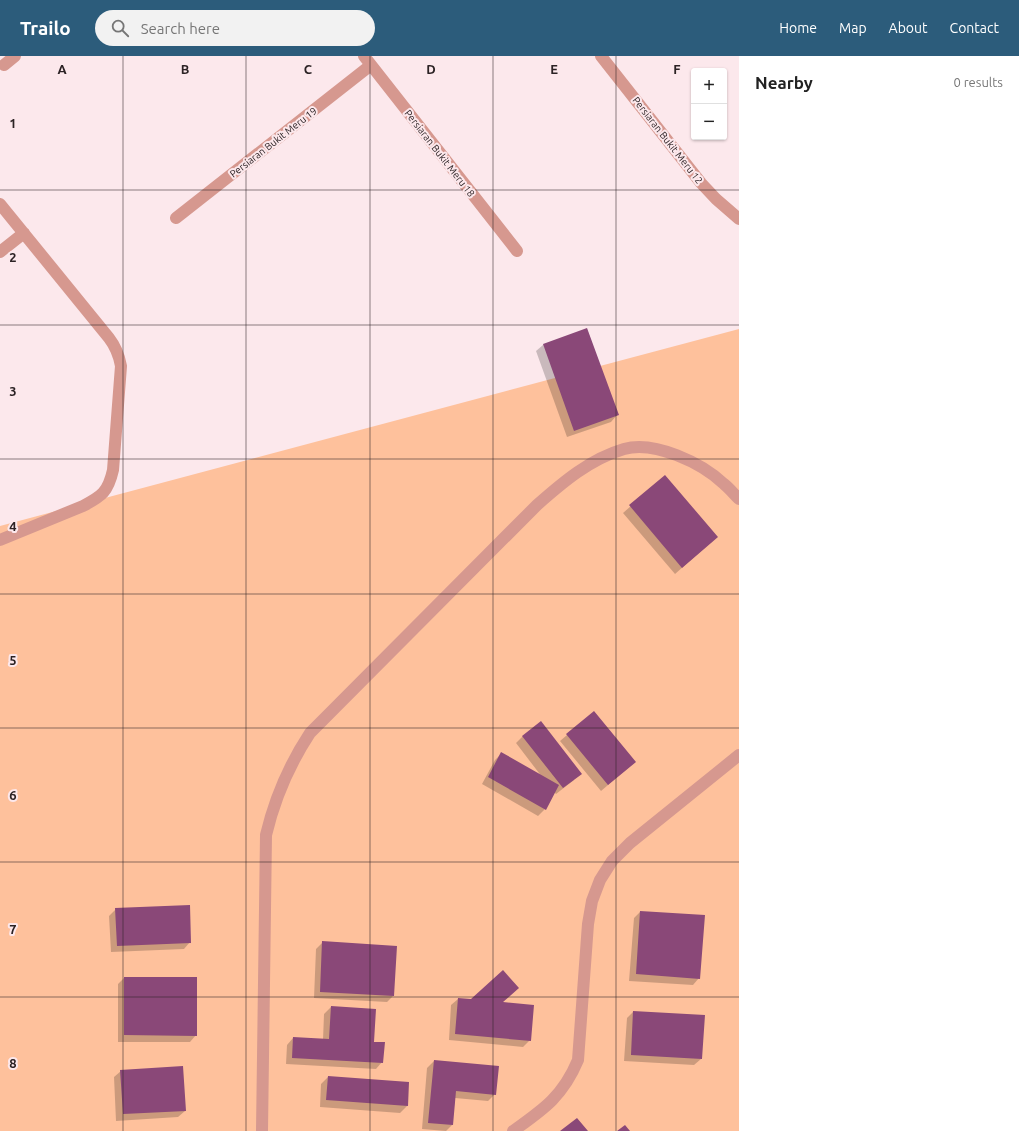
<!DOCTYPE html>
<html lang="en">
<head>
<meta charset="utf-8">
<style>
  :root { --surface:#fff; --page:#f2f2f2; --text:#222; --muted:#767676; --line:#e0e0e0; --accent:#2c5c7b }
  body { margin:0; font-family:Ubuntu,sans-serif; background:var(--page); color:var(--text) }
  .controls { position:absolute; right:12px; top:12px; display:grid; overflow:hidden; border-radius:4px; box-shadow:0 1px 3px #0004 }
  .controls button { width:36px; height:36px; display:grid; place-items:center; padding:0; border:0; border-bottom:1px solid var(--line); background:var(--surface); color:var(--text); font:20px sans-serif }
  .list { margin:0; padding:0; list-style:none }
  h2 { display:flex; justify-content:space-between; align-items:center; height:52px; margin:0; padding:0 16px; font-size:17px }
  h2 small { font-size:13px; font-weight:400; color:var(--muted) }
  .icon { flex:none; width:22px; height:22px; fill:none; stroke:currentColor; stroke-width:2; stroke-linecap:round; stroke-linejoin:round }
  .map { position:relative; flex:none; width:739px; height:1075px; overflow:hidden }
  header { display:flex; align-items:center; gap:24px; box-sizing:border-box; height:56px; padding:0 20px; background:var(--accent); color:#fff }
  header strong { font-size:19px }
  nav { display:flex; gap:22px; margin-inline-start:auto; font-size:14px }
  .search { width:280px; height:36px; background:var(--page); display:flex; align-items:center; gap:10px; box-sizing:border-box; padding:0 14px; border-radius:22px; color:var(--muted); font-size:15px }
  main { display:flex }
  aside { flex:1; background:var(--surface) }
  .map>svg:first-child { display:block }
  .green { fill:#fec19c }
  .shadow { fill:#0003 }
  .building { fill:#8a4878 }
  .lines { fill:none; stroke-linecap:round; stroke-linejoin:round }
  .minor { stroke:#d6988f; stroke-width:12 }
  .grid { fill:none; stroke:#2b2224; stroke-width:1; stroke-opacity:0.55 }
  .labels { text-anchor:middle; stroke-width:4; stroke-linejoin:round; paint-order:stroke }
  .street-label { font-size:10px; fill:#2b2224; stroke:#fce8ec }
  .grid-label { font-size:13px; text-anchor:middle; font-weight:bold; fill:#2b2224; stroke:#fce8ec; stroke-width:4; stroke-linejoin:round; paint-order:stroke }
</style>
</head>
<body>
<header>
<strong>Trailo</strong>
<div class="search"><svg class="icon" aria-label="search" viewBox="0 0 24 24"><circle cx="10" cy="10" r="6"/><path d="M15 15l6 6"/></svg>Search here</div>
<nav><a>Home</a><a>Map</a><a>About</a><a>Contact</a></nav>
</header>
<main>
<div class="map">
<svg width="739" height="1075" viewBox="0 0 739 1075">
  <rect width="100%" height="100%" fill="#fce8ec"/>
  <path class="green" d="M739,273V1075H0V470Z"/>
  <path class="shadow" d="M587,273L617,359L611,366L567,381L536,295L543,289Z
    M665,420L717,481L675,518L623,457Z
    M594,656L635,706L601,735L560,685Z
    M523,680L574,724L556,738L554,736L545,753L538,760L482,728L495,704L501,698L542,721L516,687Z
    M116,853L190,886L184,893L111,896L109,860Z
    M640,856L699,922L693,929L629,925L634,862Z
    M323,886L393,940L387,946L314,942L316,893Z
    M124,922L196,979L190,986H118V928Z
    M458,943L501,947L530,984L523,991L449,984L451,949Z
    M331,951L375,954L373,987L382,1006L376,1013L286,1008L287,989L293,982L323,984L324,958Z
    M633,956L701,1003L694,1009L624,1005L627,962Z
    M434,1005L495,1038L488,1045L455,1042L452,1069L446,1075L422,1073L427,1012Z
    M121,1015L185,1055L178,1061L116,1065L114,1021Z
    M328,1021L408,1027L407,1050L400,1057L320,1051L321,1028Z"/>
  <path class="building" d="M587,272L619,359L574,375L543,288Z
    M665,419L718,481L682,512L629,449Z
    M594,655L636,706L608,729L566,678Z
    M541,665L582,718L563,732L522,680Z
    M501,696L559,729L546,754L488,721Z
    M190,849L191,887L117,890L115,852Z
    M640,855L705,859L700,923L636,918Z
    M322,885L397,890L394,940L320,936Z
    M503,914L519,932L503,946L534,949L531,985L455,978L458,942L471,943Z
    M124,921H197V980L124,979Z
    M331,950L376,953L374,986H385L383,1007L292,1002L293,981L329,983Z
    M633,955L705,959L702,1003L631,999Z
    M434,1004L499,1010L496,1039L456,1035L453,1069L428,1067Z
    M183,1010L186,1055L123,1058L120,1014Z
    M328,1020L409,1026L408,1050L326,1044Z
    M577,1062L588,1075H560Z
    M625,1069L630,1075H617Z"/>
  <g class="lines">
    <path class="minor" d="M364,0L517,195
      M601,0L701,127L716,143L739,163
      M4,9L15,0
      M0,148L109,282C116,291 119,299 121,310L113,414C108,436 102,440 83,450L0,484
      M176,162L371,9
      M0,196L24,177
      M262,1075L266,779C275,741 289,709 310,677L537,449C563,426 590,403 624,393C654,384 702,407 724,428C729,432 734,438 739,443
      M513,1075C544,1053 563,1040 578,1004L588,868L592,845L600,824L612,805L630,787L739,699"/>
  </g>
  <path class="grid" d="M123,0V1075M246,0V1075M370,0V1075M493,0V1075M616,0V1075M0,134H739M0,269H739M0,403H739M0,538H739M0,672H739M0,806H739M0,941H739"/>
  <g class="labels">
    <g class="street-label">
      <text transform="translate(668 84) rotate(52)" y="4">Persiaran Bukit Meru 12</text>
      <text transform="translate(273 86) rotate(-38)" y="4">Persiaran Bukit Meru 19</text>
      <text transform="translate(440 97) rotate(52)" y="4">Persiaran Bukit Meru 18</text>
    </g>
  </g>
  <g class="grid-label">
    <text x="62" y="18">A</text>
    <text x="185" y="18">B</text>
    <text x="308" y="18">C</text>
    <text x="431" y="18">D</text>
    <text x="554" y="18">E</text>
    <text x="677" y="18">F</text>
    <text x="13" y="72">1</text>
    <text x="13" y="206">2</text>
    <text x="13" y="340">3</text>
    <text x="13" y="475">4</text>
    <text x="13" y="609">5</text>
    <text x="13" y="744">6</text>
    <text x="13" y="878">7</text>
    <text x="13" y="1012">8</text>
  </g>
</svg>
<div class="controls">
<button>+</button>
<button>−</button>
</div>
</div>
<aside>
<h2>Nearby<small>0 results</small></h2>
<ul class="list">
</ul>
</aside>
</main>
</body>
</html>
